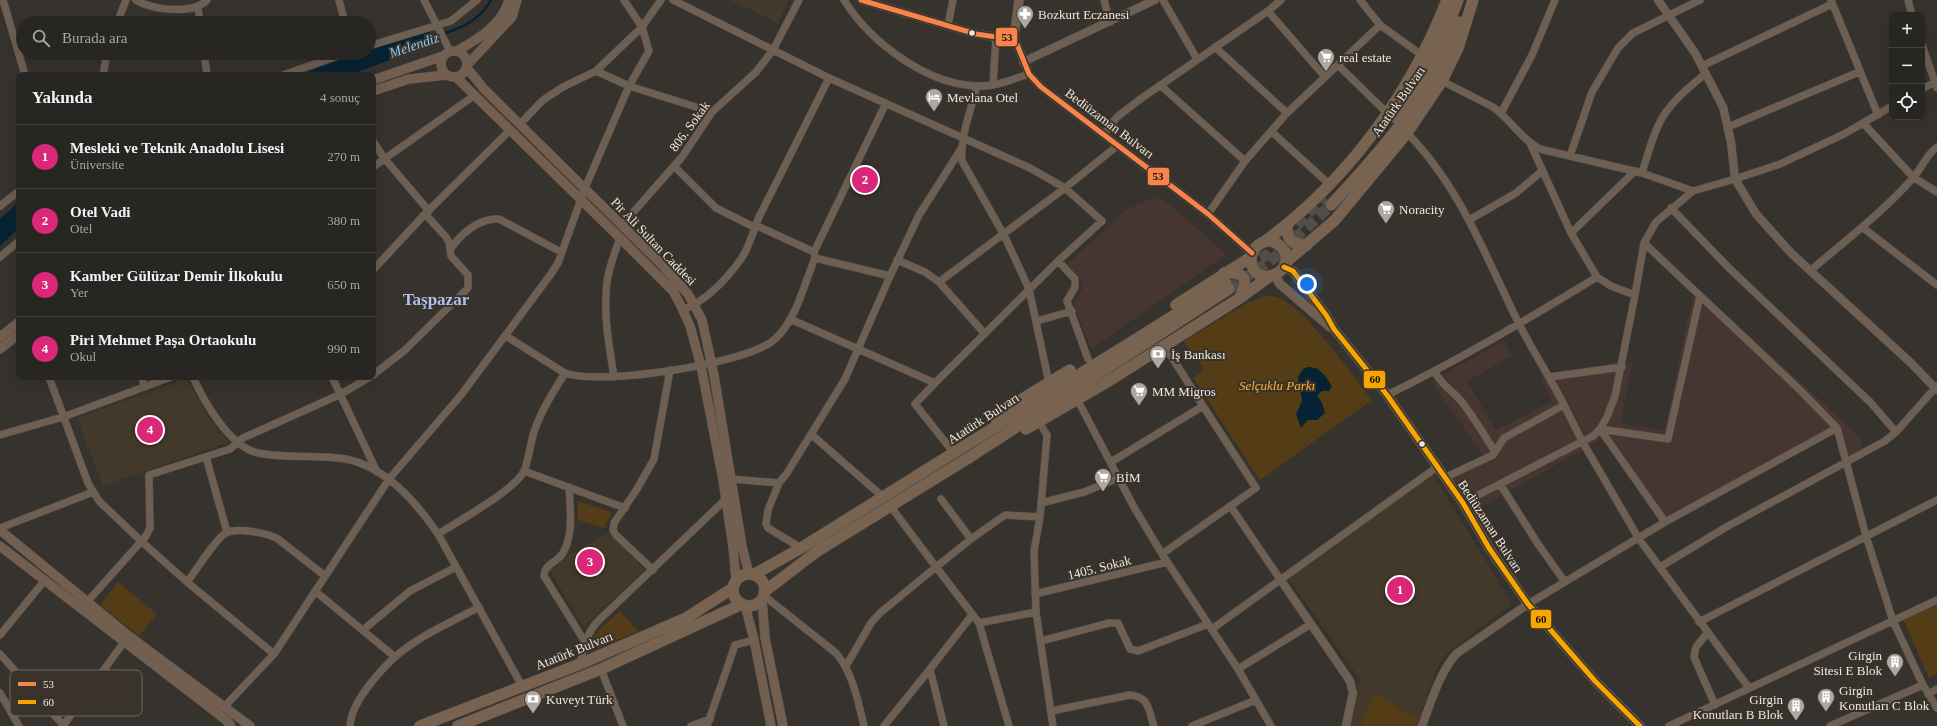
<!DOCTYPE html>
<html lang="tr">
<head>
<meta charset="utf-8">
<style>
  :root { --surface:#282622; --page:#34322f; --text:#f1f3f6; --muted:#a5a5a5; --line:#444340; --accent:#db2777 }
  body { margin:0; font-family:"Times New Roman",serif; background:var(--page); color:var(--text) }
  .controls { position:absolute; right:12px; top:12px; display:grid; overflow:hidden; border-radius:8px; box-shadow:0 4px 16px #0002 }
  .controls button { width:36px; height:36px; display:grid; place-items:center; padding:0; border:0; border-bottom:1px solid var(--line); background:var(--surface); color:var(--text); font:20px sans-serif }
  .you { position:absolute; left:1307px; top:284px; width:14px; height:14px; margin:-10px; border:3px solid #fff; border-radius:50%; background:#1a73e8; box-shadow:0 0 0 6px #1a73e833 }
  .badge { display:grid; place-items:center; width:26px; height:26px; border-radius:50%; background:var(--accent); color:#fff; font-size:13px; font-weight:700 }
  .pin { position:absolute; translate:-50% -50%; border:2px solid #fff; box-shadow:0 1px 4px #0006 }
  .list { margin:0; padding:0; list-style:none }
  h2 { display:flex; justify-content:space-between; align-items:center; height:52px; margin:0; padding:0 16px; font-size:17px }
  h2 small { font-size:13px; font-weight:400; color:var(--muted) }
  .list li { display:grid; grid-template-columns:26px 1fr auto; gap:12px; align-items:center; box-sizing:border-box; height:64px; padding:0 16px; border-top:1px solid var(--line) }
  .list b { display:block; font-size:15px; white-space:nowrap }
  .list p { margin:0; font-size:13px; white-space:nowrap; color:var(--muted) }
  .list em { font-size:13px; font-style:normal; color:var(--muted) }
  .icon { flex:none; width:22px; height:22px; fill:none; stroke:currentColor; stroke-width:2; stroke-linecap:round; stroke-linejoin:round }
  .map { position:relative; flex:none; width:1937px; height:726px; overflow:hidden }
  .search { position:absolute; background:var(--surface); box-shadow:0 4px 16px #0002; left:16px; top:16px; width:360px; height:44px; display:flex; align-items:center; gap:10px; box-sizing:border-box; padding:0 14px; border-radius:22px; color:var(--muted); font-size:15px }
  .panel { position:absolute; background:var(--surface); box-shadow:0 4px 16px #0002; left:16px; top:72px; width:360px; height:308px; border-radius:8px }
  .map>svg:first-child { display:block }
  .commercial { fill:#473531 }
  .built { fill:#43392a }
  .green { fill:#543c16 }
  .water { fill:#072333 }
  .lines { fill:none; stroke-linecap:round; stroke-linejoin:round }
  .stream { stroke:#072333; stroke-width:2.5 }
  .primary-tunnel { stroke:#514d48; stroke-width:11; stroke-dasharray:11 5.5; stroke-linecap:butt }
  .minor-casing { stroke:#524f4b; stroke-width:8 }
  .tertiary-casing { stroke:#524f4b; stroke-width:9 }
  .secondary-casing { stroke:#524f4b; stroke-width:10 }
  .primary-casing { stroke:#524f4b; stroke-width:12 }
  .minor { stroke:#6e5f53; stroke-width:7 }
  .tertiary { stroke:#6e5f53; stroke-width:8 }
  .secondary { stroke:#725f50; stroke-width:9 }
  .primary { stroke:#786250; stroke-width:11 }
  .bus-1-casing { stroke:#3a3329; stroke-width:8 }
  .bus-2-casing { stroke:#3a3329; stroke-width:8 }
  .bus-1 { stroke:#f8844c; stroke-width:5 }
  .bus-2 { stroke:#f7a600; stroke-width:5 }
  .bus-dot { fill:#ece7e1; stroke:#3a3329; stroke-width:1.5 }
  .labels { text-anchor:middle; stroke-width:4; stroke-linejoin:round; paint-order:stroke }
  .poi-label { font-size:13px; fill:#ece7e1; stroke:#3a3329; text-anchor:start }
  .street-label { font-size:13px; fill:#ece7e1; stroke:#3a3329 }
  .park-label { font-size:13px; font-style:italic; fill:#fdb334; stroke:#3a3329 }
  .water-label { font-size:14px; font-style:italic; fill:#87cbf9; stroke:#3a3329 }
  .district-label { font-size:17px; font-weight:bold; fill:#adbff5; stroke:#3a3329 }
  .key { fill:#3a3329; stroke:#6f6960; stroke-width:1 }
  .key-label { font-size:11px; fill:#ece7e1 }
  .line-badge { stroke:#3a3329; stroke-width:1.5 }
  .pale-badge-label { font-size:11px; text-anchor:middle; font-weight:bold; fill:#111 }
</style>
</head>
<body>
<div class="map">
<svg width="1937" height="726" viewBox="0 0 1937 726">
  <rect width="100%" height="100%" fill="#36322d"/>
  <path class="commercial" d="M1159,196L1227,254L1091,349L1074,304L1084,286L1079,277L1067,264L1127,209Z
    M1694,290H1699L1841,419L1860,439L1863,452L1846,463L1834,434L1665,527V522L1605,437L1469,514L1444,478L1485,458L1431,381L1504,341L1512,356L1467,381L1496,430L1552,401L1540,379L1547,373L1623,362L1632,363L1621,423L1664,431Z"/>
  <path class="built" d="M730,0H789L778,23Z
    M187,378L207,416L229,442L103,486L77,418Z
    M1432,473L1512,604L1447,653L1435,672L1417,726H1350L1360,679L1287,576Z
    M610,532L644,570L584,627L550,571L572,553Z"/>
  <path class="green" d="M1267,296C1271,296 1276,296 1279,298C1305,307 1354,377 1372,400L1260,480L1193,378L1204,370L1184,341L1249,302Z
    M578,501L612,512L604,528L578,520Z
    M118,582L157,614L139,636L100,605Z
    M1937,604V675L1929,678L1903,619Z
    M620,611L638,631L597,649L594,638L599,630Z
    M1376,694L1417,719L1414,726H1364L1360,723Z"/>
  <path class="water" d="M428,27L434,44L349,75H299L358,53H369V49Z
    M19,202V228L0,246V219Z
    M1308,367C1321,367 1325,376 1332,386L1329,391H1322L1317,395L1322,403L1325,413L1317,420H1308L1301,428L1296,414L1302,401L1298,377L1303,369Z"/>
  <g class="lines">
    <path class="stream" d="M429,38C454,31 478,24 491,0"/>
    <path class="primary-tunnel" d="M1261,259L1268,254L1325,197
      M1229,289L1274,258L1331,205"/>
    <defs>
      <path id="minor" d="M3,0L25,75
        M136,0C152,10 193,15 207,0
        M339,0L345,23
        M424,0L450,51
        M673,0L829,78L1030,168L1065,188L1102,221L1058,261L935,383L790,319
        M844,0C870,42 927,85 978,86C996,87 1012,79 1029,74
        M1104,0L1110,22
        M1163,0L1197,59
        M1360,0L1380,25L1423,56
        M1831,0L1878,115
        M1908,0L1912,15
        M198,7L200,23
        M1268,11L1325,77
        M117,23L126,0
        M948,25L953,0
        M1922,45L1937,88
        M369,46L451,21L477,0
        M1215,47L1287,113
        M204,53L207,75
        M1338,65L1388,114
        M1702,66L1832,4
        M596,71L629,86L712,112
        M103,75L107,53
        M283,75L346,53
        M1442,81L1493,107C1511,120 1521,139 1540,149L1642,173L1693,191
        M993,85L996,37
        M1160,85L1245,161
        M977,86C971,110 960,136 962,161L1004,235L1029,289L1049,383
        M1922,89L1937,81
        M1501,113L1532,55L1555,0
        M1863,123L1913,177L1937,192
        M520,124L543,100L563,87L596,71L642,27L661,0
        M1728,127L1859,72
        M1272,132L1329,184
        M1407,133C1459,185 1486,257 1518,322C1532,350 1550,377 1564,405
        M1104,134L1117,117L1139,100L1268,11L1281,0
        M373,141L384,158L429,211
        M1530,143L1571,233L1597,277L1611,286L1635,295
        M1570,156L1592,92L1618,48L1633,33L1700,0
        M674,166L716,208L754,227
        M373,167L475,95
        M1642,173C1647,157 1651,141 1658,126C1667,105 1688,88 1705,74
        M0,206L19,191
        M1671,208L1729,268L1871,403L1896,432
        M1208,214L1245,161L1287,113L1380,25
        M1469,220L1516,193L1542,171
        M622,225L682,157L712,112L756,72L773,50L799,0
        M755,225L814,252
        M1862,227L1937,285
        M1571,233L1635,171
        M1644,243L1799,389L1837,428L1866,536L1893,621L1923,685L1937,708
        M450,250C460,234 479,218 499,219L561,252
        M0,257L19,241
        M815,258L890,276
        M897,260L925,272L939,282L985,334
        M1058,261L1075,279V287L1067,301L1088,359
        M373,270L425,214L509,131
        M1811,270C1845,241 1883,212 1913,178C1922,168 1926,155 1937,147
        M939,282L1065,188L1117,146
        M683,310C707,300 726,280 741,259C750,247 753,230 759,217C783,170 806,124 829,78
        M1037,321L1072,311
        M506,336C520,345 533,353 547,362C553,365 559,370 565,373C599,386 749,364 775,339C797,319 804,284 815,258L814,252L886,103
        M1435,372C1442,386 1452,390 1462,402C1474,418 1484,434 1495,452
        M373,375L405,350L468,288V275L451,256L449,242L446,237L425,214
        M49,377L88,483L99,501L141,541L187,582L274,654
        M142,377L144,386
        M193,377C204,402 230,447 258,453C287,459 317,454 346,459C386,467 416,502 438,534L522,686
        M332,377L377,472
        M614,377C609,345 603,314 607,282C609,267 615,252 620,238
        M1549,377L1622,367
        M935,383L915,404L954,453
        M1387,395C1459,360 1528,319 1597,277
        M1077,399L1135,509L1162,554L1238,669L1271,726
        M1039,422L1047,435L1040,517L1034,551L1036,612L1053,726
        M1600,429L1668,439L1700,296
        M1600,429L1665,522
        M0,435L63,417L171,377
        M812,435L883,497
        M206,457L227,532
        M1111,462L1203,406L1164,345
        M524,471L625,508
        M1444,478L1493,455L1504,438L1564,405L1582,441L1639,539L1749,688
        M731,479L779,483L787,473L845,379L890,276L919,215L961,149
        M779,483L768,510L766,524L768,528L801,548
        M1500,484L1538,544L1565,582
        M569,487C570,508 574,534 563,553C558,562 544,564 544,576L585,642
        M941,499L971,539L1005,515L1040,517
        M1041,503L1084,492L1119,478
        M1463,503L1593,436L1600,429L1607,417L1615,396L1635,295L1644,243L1656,222L1693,191L1735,179L1780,164L1844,134L1892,106
        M891,507L936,567L971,539
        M1231,507L1280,579
        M0,528L93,492
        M438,534C457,522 515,490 524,471C529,459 530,445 534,432C541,411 553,392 565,373
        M1162,554L1256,488L1203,406
        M1660,567L1728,526L1885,441L1896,432L1937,386
        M653,570L616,535L613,530L614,523L637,489L654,459L670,370
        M187,582C195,572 216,538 226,533C237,527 267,533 278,539L325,576
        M315,591L395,657
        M1035,594L1167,562
        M763,595L836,653C853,673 858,701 864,726
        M88,601L146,536L150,528L149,475L230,449L243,438L341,394L370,377
        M1528,604L1665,522L1837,428
        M1699,622L1937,500
        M979,623L1036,612
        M1212,629L1437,467
        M363,630L410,591L456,567
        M1708,632L1696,647L1694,657L1715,705
        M0,635L45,580
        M1041,641L1109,623H1118L1130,649L1138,651L1208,624
        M0,654L64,726
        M580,664C583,649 586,636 596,623L726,499
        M846,666L871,623L880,613L936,567L979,623L1009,726
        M601,669L623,726
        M1238,669L1311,624
        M0,693L19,726
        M1928,694L1937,689
        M225,706L274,654L389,479L461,395L551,274L558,263L585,188L629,86L649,51L642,27L624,0
        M1051,711L1130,695C1150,697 1148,710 1154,726
        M63,726L124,642
        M350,726C351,700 388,660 409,646C431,630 456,620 479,607
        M691,726L710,719
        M707,726L735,645L754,640
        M884,726L930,669
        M944,726L930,669L972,615
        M1192,726L1256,700
        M1669,726L1937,600
        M1830,726L1923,685"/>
      <path id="tertiary" d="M861,0L976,34L996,37H1014L1029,74L1041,87L1208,214L1252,253
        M1658,0L1695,53L1723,107L1731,142L1735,179L1756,214L1791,253L1911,363L1937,390
        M1023,62L1155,0
        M1280,579L1350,681L1353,693L1346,726
        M1422,726C1431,702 1439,674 1456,654L1528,604"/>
      <path id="secondary" d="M1014,37L1019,0
        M441 64a13 13 0 1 1 26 0a13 13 0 1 1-26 0Z
        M457,51C478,39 502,25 509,0
        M467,65L512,17L517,0
        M467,68L484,89L660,263L688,294L702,320L714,375L742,546L749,574
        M456,77L620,238L673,291L681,306L690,326L701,366L723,480L733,547L736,580
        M373,80L443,56
        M373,91L409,79L447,75
        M1284,267L1293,271L1326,315L1334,329L1387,395L1463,503L1489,548L1528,604L1595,681L1640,726
        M1275,275L1280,284L1330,327
        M0,337L19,322
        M0,349L19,334
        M0,530L129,636L250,726
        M0,546L226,720L231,726
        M762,598L765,638L783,726
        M745,605L754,640L771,726"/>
      <path id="primary" d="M1394,117C1421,78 1441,45 1458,0
        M1331,205C1382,150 1432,93 1460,22
        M1287,225C1286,239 1292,245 1307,245
        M1264,242C1347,181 1410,95 1447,0
        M1285,263L1335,220L1407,133L1442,81L1458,48L1473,0
        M1224,273C1245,271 1249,279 1240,297
        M1176,305L1251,257C1254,244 1269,235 1280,246C1305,269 1251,295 1251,257
        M996,419L1009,407L1070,370
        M1026,429L1107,382L1240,298L1270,276
        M733 590a16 16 0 1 1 32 0a16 16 0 1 1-32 0Z
        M753,575L801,548L1226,283
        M764,592L816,552L970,457L1229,289
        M420,726L580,664L686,618L733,588
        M458,726L601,669L742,604"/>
    </defs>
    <use href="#minor" class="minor-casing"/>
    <use href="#tertiary" class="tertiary-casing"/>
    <use href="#secondary" class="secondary-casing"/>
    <use href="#primary" class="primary-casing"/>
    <use href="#minor" class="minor"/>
    <use href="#tertiary" class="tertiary"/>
    <use href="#secondary" class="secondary"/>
    <use href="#primary" class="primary"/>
    <defs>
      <path id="bus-1" d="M861,0L976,34L996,37H1014L1029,74L1041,87L1208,214L1252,253"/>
      <path id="bus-2" d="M1284,267L1293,271L1326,315L1334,329L1387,395L1463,503L1489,548L1528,604L1595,681L1640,726"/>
    </defs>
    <use href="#bus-1" class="bus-1-casing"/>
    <use href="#bus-2" class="bus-2-casing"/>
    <use href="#bus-1" class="bus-1"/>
    <use href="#bus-2" class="bus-2"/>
  </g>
  <defs>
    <symbol id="pharmacy-pin" viewBox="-11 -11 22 30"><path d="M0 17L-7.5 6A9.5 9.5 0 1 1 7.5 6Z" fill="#aca8a2" stroke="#3a3329"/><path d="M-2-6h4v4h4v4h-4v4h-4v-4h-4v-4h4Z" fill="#fff"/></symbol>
    <symbol id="supermarket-pin" viewBox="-11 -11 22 30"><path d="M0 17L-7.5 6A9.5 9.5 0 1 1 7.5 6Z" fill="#aca8a2" stroke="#3a3329"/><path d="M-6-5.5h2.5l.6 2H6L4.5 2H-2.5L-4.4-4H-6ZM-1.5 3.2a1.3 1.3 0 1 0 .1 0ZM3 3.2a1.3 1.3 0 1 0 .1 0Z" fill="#fff"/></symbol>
    <symbol id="hotel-pin" viewBox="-11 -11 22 30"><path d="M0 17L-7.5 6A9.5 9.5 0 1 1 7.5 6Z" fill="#aca8a2" stroke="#3a3329"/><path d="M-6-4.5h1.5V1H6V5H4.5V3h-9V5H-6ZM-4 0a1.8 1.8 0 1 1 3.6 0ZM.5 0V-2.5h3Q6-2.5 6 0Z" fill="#fff"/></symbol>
    <symbol id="bank-pin" viewBox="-11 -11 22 30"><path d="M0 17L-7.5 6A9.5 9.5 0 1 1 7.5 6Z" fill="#aca8a2" stroke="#3a3329"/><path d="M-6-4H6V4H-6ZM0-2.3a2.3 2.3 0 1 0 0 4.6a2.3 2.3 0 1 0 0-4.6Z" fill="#fff"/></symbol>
    <symbol id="building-pin" viewBox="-11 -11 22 30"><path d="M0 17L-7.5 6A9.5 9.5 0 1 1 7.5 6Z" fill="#aca8a2" stroke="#3a3329"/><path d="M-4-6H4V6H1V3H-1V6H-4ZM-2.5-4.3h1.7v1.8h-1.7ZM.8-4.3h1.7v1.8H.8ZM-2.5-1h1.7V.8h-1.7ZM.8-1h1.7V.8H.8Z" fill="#fff"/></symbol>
  </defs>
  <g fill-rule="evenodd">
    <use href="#pharmacy-pin" x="1015" y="4" width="20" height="27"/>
    <use href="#supermarket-pin" x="1316" y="47" width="20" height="27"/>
    <use href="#hotel-pin" x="924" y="87" width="20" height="27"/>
    <use href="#supermarket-pin" x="1376" y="199" width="20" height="27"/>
    <use href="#bank-pin" x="1148" y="344" width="20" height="27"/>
    <use href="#supermarket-pin" x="1129" y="381" width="20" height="27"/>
    <use href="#supermarket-pin" x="1093" y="467" width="20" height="27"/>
    <use href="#building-pin" x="1885" y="652" width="20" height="27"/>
    <use href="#building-pin" x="1816" y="687" width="20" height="27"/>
    <use href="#bank-pin" x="523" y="689" width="20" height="27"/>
    <use href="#building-pin" x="1786" y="696" width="20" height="27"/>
  </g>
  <g class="bus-dot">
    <circle cx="972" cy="33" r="3.5"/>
    <circle cx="1422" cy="444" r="3.5"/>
  </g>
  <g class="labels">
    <g class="poi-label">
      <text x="1038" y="19">Bozkurt Eczanesi</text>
      <text x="1339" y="62">real estate</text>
      <text x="947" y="102">Mevlana Otel</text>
      <text x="1399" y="214">Noracity</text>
      <text x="1171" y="359">İş Bankası</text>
      <text x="1152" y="396">MM Migros</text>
      <text x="1116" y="482">BİM</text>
      <text x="1882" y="660" text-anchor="end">Girgin<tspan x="1882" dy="15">Sitesi E Blok</tspan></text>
      <text x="1839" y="695">Girgin<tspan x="1839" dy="15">Konutları C Blok</tspan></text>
      <text x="546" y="704">Kuveyt Türk</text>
      <text x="1783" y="704" text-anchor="end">Girgin<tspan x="1783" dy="15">Konutları B Blok</tspan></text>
    </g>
    <g class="street-label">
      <text transform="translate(1398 101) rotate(-55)" y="5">Atatürk Bulvarı</text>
      <text transform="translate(1110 123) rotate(37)" y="5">Bediüzaman Bulvarı</text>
      <text transform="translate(689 126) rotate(-54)" y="5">806. Sokak</text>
      <text transform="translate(654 241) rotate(46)" y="5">Pir Ali Sultan Caddesi</text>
      <text transform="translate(983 418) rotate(-33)" y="5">Atatürk Bulvarı</text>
      <text transform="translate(1491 526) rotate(57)" y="5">Bediüzaman Bulvarı</text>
      <text transform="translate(1099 567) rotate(-14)" y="5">1405. Sokak</text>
      <text transform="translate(574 650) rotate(-22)" y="5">Atatürk Bulvarı</text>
    </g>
    <g class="park-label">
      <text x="1277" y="390">Selçuklu Parkı</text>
    </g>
    <g class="water-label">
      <text transform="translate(414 45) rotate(-19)" y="5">Melendiz</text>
    </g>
    <g class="district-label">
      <text x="436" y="305">Taşpazar</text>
    </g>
  </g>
  <rect x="10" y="670" width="132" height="46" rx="6" class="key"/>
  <rect x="18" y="682" width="18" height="4" fill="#f8844c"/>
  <rect x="18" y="700" width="18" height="4" fill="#f7a600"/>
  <g class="key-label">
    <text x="43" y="688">53</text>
    <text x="43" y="706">60</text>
  </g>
  <g class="line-badge">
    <rect x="995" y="27" width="23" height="20" rx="4" fill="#f8844c"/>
    <rect x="1147" y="167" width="23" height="19" rx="4" fill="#f8844c"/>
    <rect x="1363" y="370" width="23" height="19" rx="4" fill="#f7a600"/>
    <rect x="1530" y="609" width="22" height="20" rx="4" fill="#f7a600"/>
  </g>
  <g class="pale-badge-label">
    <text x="1007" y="41">53</text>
    <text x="1158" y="180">53</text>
    <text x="1375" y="383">60</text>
    <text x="1541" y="623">60</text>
  </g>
</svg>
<div class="controls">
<button>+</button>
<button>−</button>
<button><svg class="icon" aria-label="locate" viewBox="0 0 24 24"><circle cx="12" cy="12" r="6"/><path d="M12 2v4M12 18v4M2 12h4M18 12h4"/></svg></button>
</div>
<div class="you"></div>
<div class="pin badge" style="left:1400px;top:590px">1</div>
<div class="pin badge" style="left:865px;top:180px">2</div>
<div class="pin badge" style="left:590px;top:562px">3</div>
<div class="pin badge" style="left:150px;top:430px">4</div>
<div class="search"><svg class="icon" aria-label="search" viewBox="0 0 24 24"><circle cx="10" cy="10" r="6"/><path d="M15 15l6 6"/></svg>Burada ara</div>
<section class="panel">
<h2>Yakında<small>4 sonuç</small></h2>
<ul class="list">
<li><span class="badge">1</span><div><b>Mesleki ve Teknik Anadolu Lisesi</b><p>Üniversite</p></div><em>270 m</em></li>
<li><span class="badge">2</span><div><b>Otel Vadi</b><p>Otel</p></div><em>380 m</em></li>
<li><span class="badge">3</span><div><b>Kamber Gülüzar Demir İlkokulu</b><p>Yer</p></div><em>650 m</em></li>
<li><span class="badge">4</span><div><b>Piri Mehmet Paşa Ortaokulu</b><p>Okul</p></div><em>990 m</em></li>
</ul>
</section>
</div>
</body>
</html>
